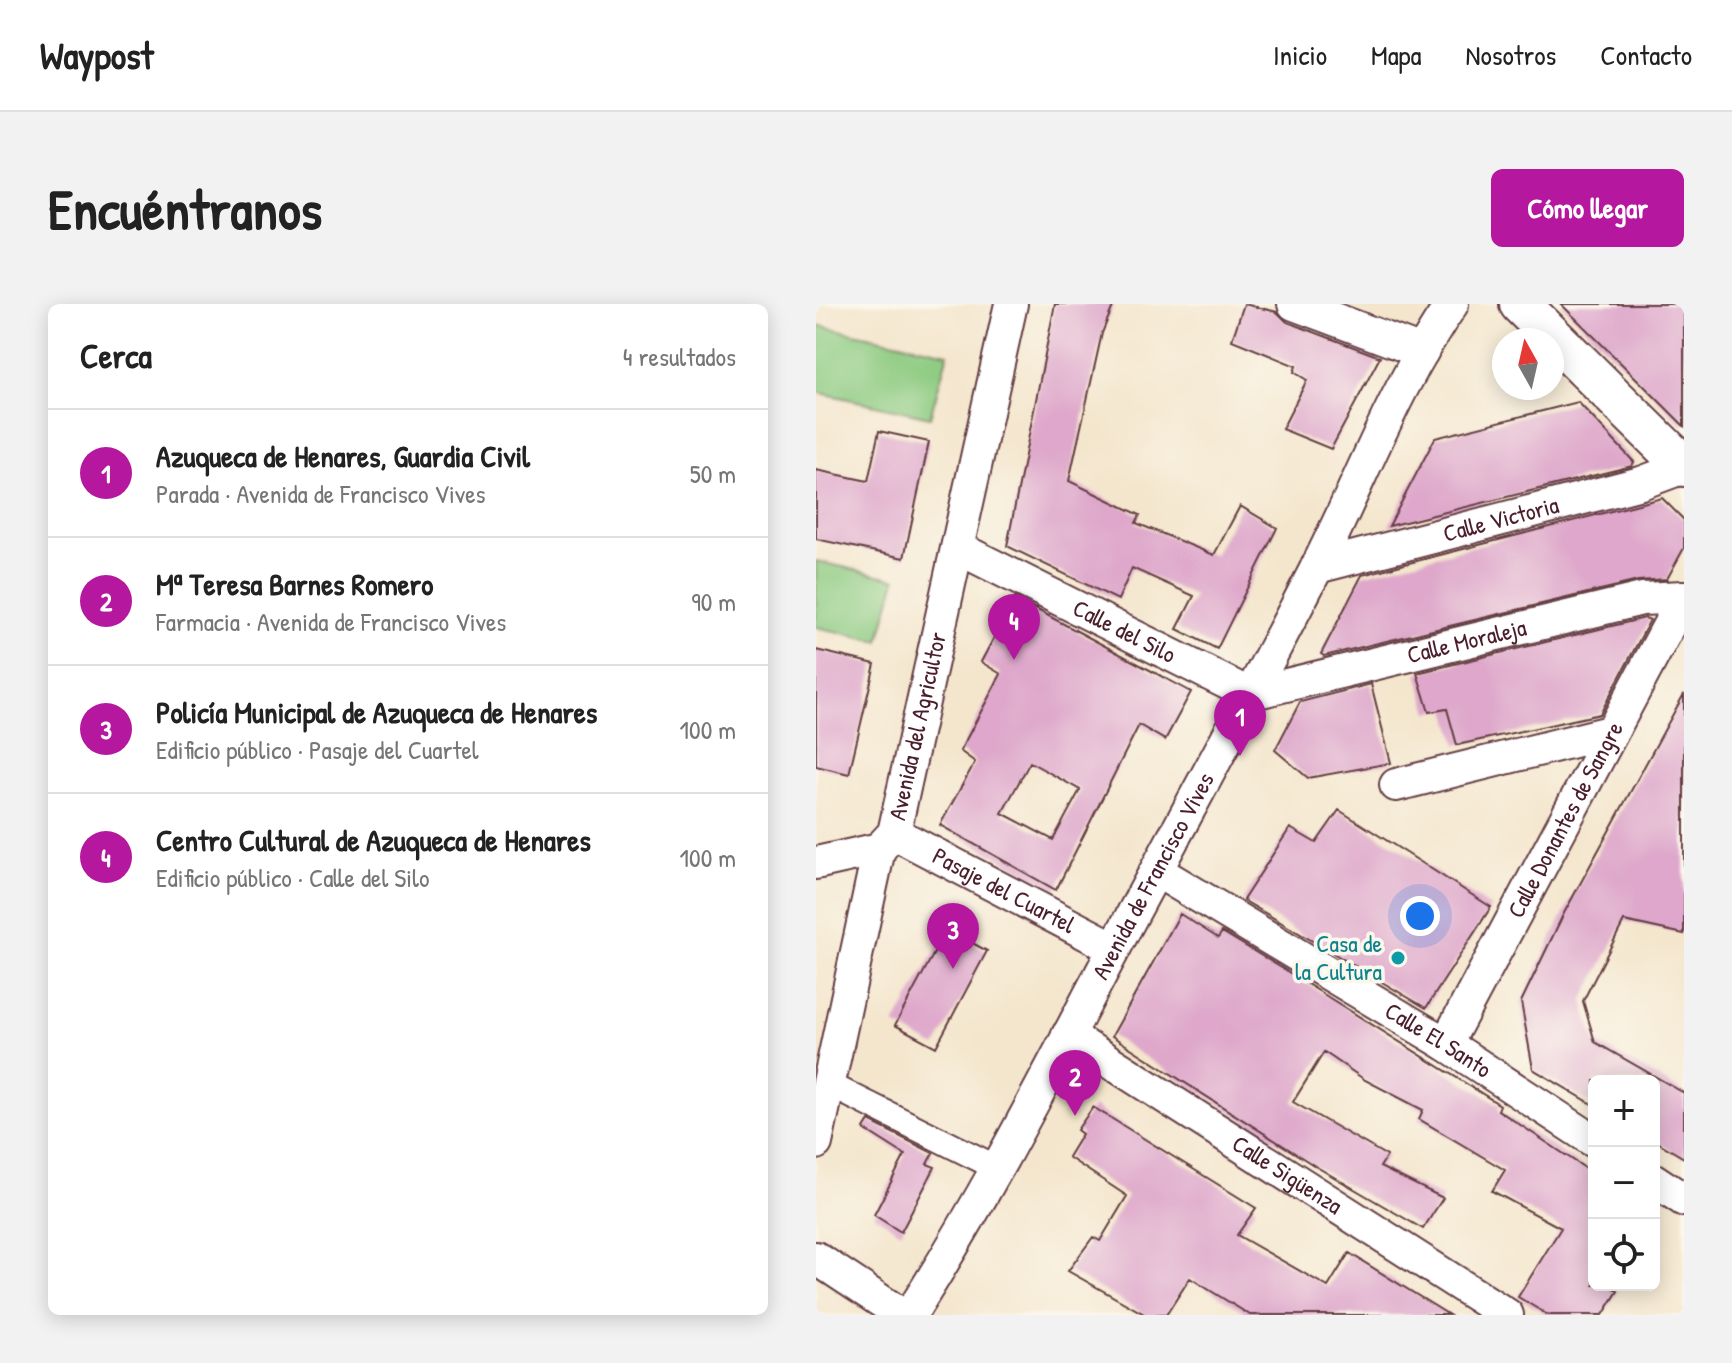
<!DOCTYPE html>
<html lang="es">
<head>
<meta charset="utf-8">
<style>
  :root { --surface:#fff; --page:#f2f2f2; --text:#222; --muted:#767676; --line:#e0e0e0; --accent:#b5179e }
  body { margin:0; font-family:"Patrick Hand",sans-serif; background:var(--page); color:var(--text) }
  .controls { position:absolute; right:24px; bottom:24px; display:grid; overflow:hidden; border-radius:12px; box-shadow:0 4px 20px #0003 }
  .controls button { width:72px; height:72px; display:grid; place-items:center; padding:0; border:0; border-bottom:2px solid var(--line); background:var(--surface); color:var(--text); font:40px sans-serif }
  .compass { position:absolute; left:676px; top:24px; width:72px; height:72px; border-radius:50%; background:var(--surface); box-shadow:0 4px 20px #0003; rotate:352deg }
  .you { position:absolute; left:604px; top:612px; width:28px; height:28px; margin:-20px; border:6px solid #fff; border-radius:50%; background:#1a73e8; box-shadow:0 0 0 12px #1a73e833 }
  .badge { display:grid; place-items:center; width:52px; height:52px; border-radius:50%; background:var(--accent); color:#fff; font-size:26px; font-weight:700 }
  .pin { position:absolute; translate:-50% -66px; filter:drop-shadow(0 2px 4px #0008) }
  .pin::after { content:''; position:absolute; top:42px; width:28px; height:24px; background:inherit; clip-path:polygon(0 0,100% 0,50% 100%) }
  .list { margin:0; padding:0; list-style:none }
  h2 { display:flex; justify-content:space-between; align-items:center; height:104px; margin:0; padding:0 32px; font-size:34px }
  h2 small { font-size:26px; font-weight:400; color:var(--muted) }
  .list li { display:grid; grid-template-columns:52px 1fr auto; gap:24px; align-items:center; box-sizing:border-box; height:128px; padding:0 32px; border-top:2px solid var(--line) }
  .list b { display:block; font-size:30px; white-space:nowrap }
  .list p { margin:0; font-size:26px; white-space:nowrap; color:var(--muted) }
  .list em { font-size:26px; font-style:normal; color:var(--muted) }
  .icon { flex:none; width:44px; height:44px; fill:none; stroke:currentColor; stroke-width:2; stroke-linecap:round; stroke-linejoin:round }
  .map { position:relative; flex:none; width:868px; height:1011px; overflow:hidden; border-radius:12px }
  header { display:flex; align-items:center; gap:48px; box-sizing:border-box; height:112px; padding:0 40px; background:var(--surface); border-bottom:2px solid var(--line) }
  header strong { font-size:38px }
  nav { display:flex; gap:44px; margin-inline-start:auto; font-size:28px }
  .intro { display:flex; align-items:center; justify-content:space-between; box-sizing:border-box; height:192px; padding:0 48px }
  h1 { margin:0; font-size:56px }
  .button { padding:20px 36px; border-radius:12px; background:var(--accent); color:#fff; font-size:28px; font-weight:700 }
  main { display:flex; gap:48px; padding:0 48px }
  aside { flex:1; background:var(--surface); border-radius:12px; box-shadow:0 4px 20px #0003 }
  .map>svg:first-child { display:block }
  .green { fill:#8dcb81; stroke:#6c7556; stroke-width:2 }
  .building { fill:#dea7cb; fill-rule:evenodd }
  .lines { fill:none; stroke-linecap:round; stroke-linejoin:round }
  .pedestrian-casing { stroke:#643d43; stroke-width:28 }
  .minor-casing { stroke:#643d43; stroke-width:36 }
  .tertiary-casing { stroke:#643d43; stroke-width:44 }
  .pedestrian { stroke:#fff; stroke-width:24 }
  .minor { stroke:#fff; stroke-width:32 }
  .tertiary { stroke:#fff; stroke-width:40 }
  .culture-dot { fill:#0f9aa8; stroke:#fbf7ec; stroke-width:3 }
  .labels { text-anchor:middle; stroke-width:7; stroke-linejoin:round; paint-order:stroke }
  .street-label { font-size:24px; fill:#4a1f2b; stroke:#fbf7ec }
  .culture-label { font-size:24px; fill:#0d838f; stroke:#fbf7ec; text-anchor:end }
</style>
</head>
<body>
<header>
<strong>Waypost</strong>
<nav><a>Inicio</a><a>Mapa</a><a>Nosotros</a><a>Contacto</a></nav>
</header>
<div class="intro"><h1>Encuéntranos</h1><a class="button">Cómo llegar</a></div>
<main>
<aside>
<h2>Cerca<small>4 resultados</small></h2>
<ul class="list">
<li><span class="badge">1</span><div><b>Azuqueca de Henares, Guardia Civil</b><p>Parada · Avenida de Francisco Vives</p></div><em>50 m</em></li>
<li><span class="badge">2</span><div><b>Mª Teresa Barnes Romero</b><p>Farmacia · Avenida de Francisco Vives</p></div><em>90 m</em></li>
<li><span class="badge">3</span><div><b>Policía Municipal de Azuqueca de Henares</b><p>Edificio público · Pasaje del Cuartel</p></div><em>100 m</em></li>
<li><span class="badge">4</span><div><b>Centro Cultural de Azuqueca de Henares</b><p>Edificio público · Calle del Silo</p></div><em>100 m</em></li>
</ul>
</aside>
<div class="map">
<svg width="868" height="1011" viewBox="0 0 868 1011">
  <rect width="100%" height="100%" fill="#fbf7ec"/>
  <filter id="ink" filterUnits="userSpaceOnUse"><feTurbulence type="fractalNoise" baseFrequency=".0125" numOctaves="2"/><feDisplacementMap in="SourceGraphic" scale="16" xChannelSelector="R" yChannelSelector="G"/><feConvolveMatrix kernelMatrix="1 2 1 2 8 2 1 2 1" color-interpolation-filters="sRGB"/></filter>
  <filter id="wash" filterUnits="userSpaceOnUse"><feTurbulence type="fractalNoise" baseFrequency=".006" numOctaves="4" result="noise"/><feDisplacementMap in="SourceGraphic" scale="32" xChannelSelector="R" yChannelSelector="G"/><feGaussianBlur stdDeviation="1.8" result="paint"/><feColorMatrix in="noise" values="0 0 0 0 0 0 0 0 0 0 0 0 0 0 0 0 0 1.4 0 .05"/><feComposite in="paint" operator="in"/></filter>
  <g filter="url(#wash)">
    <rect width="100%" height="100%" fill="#f4e6cd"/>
    <path class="green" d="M0,21L132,49L114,113L0,88Z
      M0,257L80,275L63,337L0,323Z"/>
    <g id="blocks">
      <path class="building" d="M239,0H298L286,29L253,177L324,211L320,219L398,251L424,202L461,224L401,345L361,325L378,292L316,264L302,296L191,242Z
        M428,0L461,8L471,18L564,53L515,145L466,125L491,76L478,68L480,62L416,36Z
        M745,0H868V122L827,81Z
        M762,98L818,158L816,162L573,222L619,134Z
        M63,127L113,138L88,254L0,235V166L52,177Z
        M846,194L868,216V244L851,275L822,277L508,352L505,350L546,271Z
        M199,294L375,388L349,436L323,421L240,586L124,521L159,458L144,447L185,370L165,358ZM214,458L264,486L237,536L186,509Z
        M829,314L834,316L784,410L641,441L631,405L613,408L601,369Z
        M0,346L59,360L33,470L0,462Z
        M555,380L575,459L492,474L459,446L484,398Z
        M868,390V630L808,617L767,697L779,738L868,789V854L838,836V777H778V801L717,765L705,698L747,611Z
        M523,506L675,603L610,704L427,596L474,524L500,539Z
        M364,610L402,634L406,628L469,666L684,801L682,806L778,870V981H793L802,987L787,1011H732L702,993L745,924L676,887L689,866L603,815L607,806L549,776L508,748L477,798L571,852L564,863L627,894L607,925L499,862L296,732Z
        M131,625L171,647L120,743L79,721Z
        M277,803L440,904L421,931L512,983L533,949L633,1011H434L374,974L350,1011H330L252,967L277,933L284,937L311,892L252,853L266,830L261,826Z
        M53,817L117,849L111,860L119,863L85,928L58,911L89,851L48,825Z"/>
    </g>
  </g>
  <g filter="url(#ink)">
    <use href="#blocks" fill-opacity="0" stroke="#643d43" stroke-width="2"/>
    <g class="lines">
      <defs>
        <path id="pedestrian" d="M12,780L181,864"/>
        <g id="minor">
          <path d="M478,0L606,48"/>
          <path id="s1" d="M142,244L433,390"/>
          <path id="s2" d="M501,263L825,179L868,163"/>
          <path id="s3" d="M433,390L826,295L868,293"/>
          <path d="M580,481L794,428"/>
          <path id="s4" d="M78,529L298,644"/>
          <path d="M0,559L63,545"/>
          <path id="s5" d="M341,567L630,740L778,837"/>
          <path id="s6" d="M252,731L691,1011"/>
          <path id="s7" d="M630,740L868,293"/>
          <path id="s8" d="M0,839L63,545L78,529L195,0"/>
          <path d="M838,876L868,896"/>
          <path d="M0,954L86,1011"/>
          <path id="s9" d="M94,1011C169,894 232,770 297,647C365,519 435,392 501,263C545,176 580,80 636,0"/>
        </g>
        <path id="tertiary" d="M704,0L868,162"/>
      </defs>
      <use href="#pedestrian" class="pedestrian-casing"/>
      <use href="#minor" class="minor-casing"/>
      <use href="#tertiary" class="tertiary-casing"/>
      <use href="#pedestrian" class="pedestrian"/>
      <use href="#minor" class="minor"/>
      <use href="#tertiary" class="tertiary"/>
    </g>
  </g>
  <circle class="culture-dot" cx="582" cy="654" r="8"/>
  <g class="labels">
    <g class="street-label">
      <text dy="8" stroke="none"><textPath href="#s2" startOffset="190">Calle Victoria</textPath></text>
      <text dy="8" stroke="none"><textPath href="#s1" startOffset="186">Calle del Silo</textPath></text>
      <text dy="8" stroke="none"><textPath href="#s3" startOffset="224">Calle Moraleja</textPath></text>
      <text dy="8" stroke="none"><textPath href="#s8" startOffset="432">Avenida del Agricultor</textPath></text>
      <text dy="8" stroke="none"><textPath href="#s7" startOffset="254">Calle Donantes de Sangre</textPath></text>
      <text dy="8" stroke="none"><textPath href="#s9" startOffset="502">Avenida de Francisco Vives</textPath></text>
      <text dy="8" stroke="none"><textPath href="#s4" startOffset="124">Pasaje del Cuartel</textPath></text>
      <text dy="8" stroke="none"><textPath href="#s5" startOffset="328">Calle El Santo</textPath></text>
      <text dy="8" stroke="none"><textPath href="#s6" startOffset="260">Calle Sigüenza</textPath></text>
    </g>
    <g class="culture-label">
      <text x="566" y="648">Casa de<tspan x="566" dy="28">la Cultura</tspan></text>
    </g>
  </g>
</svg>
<div class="controls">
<button>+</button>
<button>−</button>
<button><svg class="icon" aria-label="locate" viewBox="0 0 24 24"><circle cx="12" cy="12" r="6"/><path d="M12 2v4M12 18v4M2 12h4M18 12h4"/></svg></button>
</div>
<svg class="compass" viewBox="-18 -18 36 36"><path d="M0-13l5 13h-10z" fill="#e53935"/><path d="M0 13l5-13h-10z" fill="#767676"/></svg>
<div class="you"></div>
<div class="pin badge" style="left:424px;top:452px">1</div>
<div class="pin badge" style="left:259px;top:812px">2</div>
<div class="pin badge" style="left:137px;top:665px">3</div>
<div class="pin badge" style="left:198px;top:356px">4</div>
</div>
</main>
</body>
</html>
